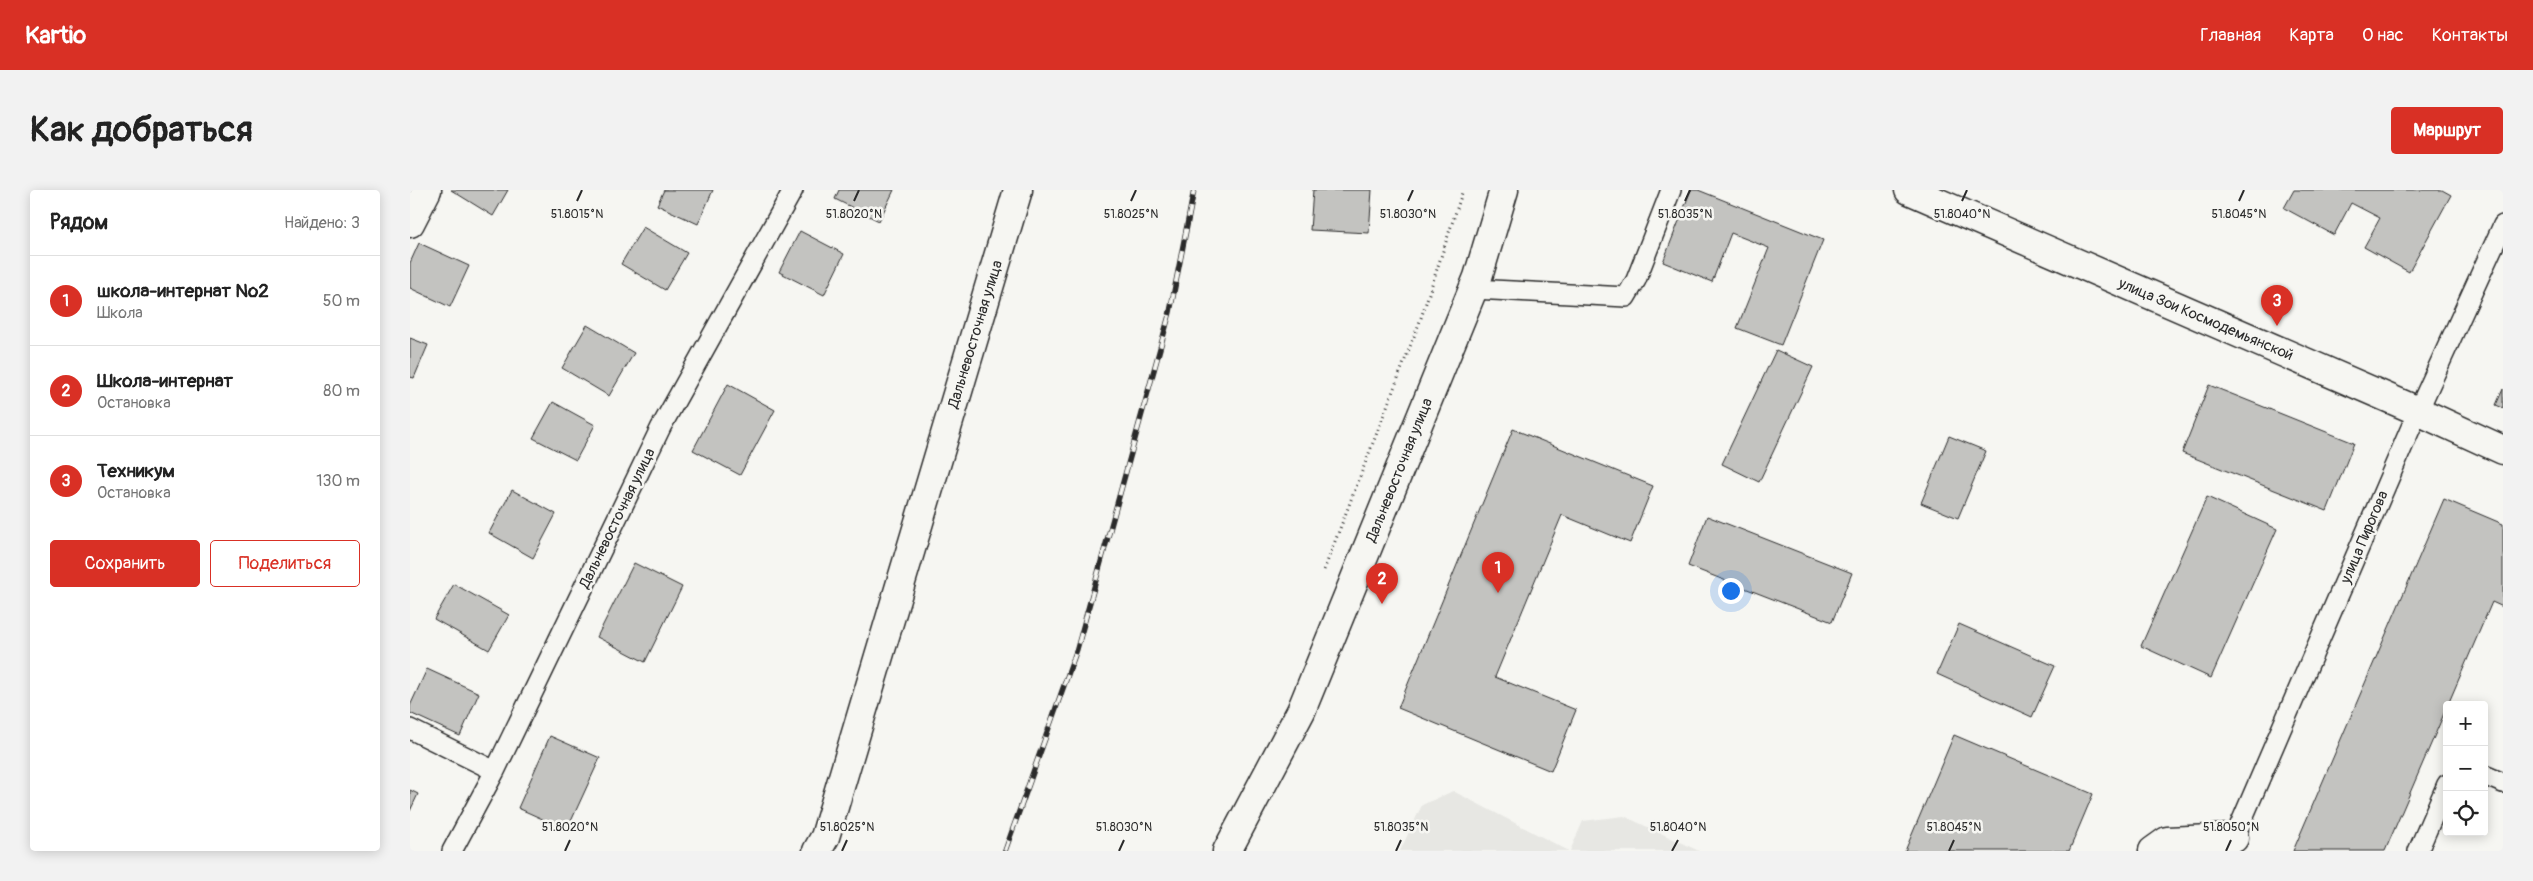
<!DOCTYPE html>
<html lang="ru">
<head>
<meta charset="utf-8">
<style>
  :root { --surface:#fff; --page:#f2f2f2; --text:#222; --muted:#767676; --line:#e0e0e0; --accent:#d93025 }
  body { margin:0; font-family:Pangolin,sans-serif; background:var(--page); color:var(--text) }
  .controls { position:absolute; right:15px; bottom:15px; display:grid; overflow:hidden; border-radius:5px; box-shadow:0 2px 12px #0003 }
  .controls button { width:45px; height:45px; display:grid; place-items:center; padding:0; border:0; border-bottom:1px solid var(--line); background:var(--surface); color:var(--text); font:25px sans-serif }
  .you { position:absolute; left:1320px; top:400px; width:18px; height:18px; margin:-12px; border:4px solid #fff; border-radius:50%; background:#1a73e8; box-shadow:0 0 0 8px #1a73e833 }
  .badge { display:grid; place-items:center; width:32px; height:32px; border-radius:50%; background:var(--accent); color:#fff; font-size:16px; font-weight:700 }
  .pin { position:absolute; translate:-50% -41px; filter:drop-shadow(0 1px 2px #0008) }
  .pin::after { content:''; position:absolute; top:26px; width:18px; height:15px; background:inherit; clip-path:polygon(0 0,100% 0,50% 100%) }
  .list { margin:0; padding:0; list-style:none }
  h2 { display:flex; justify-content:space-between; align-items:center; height:65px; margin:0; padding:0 20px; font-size:21px }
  h2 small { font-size:16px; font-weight:400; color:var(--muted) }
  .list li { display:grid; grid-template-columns:32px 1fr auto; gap:15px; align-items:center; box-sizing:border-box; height:90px; padding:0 20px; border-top:1px solid var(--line) }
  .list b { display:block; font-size:19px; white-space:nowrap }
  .list p { margin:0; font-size:16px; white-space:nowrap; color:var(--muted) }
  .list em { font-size:16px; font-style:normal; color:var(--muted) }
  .actions { display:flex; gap:10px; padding:15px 20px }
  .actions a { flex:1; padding:11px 0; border:1px solid var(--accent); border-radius:5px; text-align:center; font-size:18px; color:var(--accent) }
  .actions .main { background:var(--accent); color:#fff }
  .icon { flex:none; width:28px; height:28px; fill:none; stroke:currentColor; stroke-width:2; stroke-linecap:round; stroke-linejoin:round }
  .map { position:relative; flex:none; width:2093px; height:661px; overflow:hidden; border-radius:5px }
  header { display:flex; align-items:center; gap:30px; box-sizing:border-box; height:70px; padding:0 25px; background:var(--accent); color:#fff }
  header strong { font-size:24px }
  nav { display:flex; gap:28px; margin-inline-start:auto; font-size:18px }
  .intro { display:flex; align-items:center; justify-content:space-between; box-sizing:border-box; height:120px; padding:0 30px }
  h1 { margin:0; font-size:35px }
  .button { padding:12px 22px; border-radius:5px; background:var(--accent); color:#fff; font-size:18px; font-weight:700 }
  main { display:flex; gap:30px; padding:0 30px }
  aside { flex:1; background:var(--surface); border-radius:5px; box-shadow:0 2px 12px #0003 }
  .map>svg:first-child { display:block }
  .built { fill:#e7e7e3 }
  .building { fill:#c3c3c0; stroke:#2b2b2b }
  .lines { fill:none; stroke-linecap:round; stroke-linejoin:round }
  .lane-casing { stroke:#2b2b2b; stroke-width:22 }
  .street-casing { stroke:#2b2b2b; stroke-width:31 }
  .secondary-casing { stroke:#2b2b2b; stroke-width:31 }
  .path { stroke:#2b2b2b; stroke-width:3; stroke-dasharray:1 4; stroke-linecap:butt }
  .lane { stroke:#f6f6f2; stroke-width:19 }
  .street { stroke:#f6f6f2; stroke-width:28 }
  .secondary { stroke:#f6f6f2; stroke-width:28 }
  .rail-casing { stroke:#2b2b2b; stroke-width:5.5 }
  .rail { stroke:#f6f6f2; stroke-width:4; stroke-dasharray:11; stroke-linecap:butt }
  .ticks { fill:none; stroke:#2b2b2b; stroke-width:2 }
  .labels { text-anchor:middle; stroke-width:5; stroke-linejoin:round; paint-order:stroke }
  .street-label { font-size:15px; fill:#2b2b2b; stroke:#f6f6f2 }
  .ticks-label { font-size:12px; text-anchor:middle; fill:#2b2b2b; stroke:#f6f6f2; stroke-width:5; stroke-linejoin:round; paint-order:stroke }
</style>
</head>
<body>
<header>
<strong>Kartio</strong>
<nav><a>Главная</a><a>Карта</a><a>О нас</a><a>Контакты</a></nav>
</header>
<div class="intro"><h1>Как добраться</h1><a class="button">Маршрут</a></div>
<main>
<aside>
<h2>Рядом<small>Найдено: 3</small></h2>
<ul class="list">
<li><span class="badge">1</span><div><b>школа-интернат №2</b><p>Школа</p></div><em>50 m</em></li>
<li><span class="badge">2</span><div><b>Школа-интернат</b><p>Остановка</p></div><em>80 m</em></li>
<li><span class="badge">3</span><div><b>Техникум</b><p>Остановка</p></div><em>130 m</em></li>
</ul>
<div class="actions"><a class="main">Сохранить</a><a>Поделиться</a></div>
</aside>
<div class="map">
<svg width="2093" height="661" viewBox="0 0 2093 661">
  <rect width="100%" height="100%" fill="#f6f6f2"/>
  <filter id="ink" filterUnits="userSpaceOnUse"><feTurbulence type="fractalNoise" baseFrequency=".02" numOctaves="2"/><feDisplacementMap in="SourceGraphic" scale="10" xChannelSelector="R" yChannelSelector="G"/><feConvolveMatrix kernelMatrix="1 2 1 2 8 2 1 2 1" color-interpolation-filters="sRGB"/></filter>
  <g filter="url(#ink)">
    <path class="built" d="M1043,601L1159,661H990L1012,615Z
      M1214,626L1289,661H1160L1173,631Z"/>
    <path class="building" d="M41,0H98L83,26Z
      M254,0H303L288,34L247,15Z
      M429,0H484L469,31L425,9Z
      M903,0H962L959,43L900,40Z
      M1281,0H1288L1413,50L1371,155L1327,138L1359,58L1321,43L1302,92L1253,72Z
      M1884,0H2032L2041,5L1999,82L1954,57L1970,28L1941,13L1924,45L1874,18Z
      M233,37L277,63L255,100L211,74Z
      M390,41L434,64L414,105L369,82Z
      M9,53L59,76L40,117L0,98V73Z
      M177,135L224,163L199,206L152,178Z
      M0,148L18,155L4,188L0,187Z
      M1366,160L1403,177L1349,292L1312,274Z
      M318,194L365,220L330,285L283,260Z
      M1799,195L1944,253L1917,321L1772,263Z
      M2093,199V218L2086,215Z
      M143,212L185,235L166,270L123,248Z
      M1103,239L1243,296L1220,353L1152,325L1085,487L1166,520L1141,581L988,518Z
      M1539,246L1576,261L1548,328L1511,313Z
      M102,300L146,324L123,368L79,343Z
      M1797,307L1867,339L1801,488L1731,456Z
      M2034,309L2093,334V417L2082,412L1975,661H1883Z
      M1297,326L1442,383L1422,432L1278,376Z
      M224,373L272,397L235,472L187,447Z
      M44,394L99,425L79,460L24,429Z
      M1549,434L1645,476L1622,527L1527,484Z
      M17,479L69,503L50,546L0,523V516Z
      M1544,545L1683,604L1659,661H1495Z
      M140,546L190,568L157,640L108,618Z
      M0,600L8,604L0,621Z"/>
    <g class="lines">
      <defs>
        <path id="lane" d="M1063,99L1216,107L1226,90L1261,0
          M0,539L85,581
          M2074,585L2093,593
          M1820,658L2008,221L2093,35
          M42,661L85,581L251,237L383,0
          M2008,661L2037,594"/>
        <path id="street" d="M1499,0L2008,221L2093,260
          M0,33L17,0
          M1743,661L1757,651L1824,648"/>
        <path id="secondary" d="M407,661L415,647L608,0
          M817,661L891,521L1068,87L1094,0"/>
      </defs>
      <use href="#lane" class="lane-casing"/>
      <use href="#street" class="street-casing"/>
      <use href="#secondary" class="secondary-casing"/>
      <path class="path" d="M914,380L1010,131L1053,0"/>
      <use href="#lane" class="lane"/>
      <use href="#street" class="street"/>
      <use href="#secondary" class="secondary"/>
      <defs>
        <path id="rail" d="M595,661L667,459L760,122L784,0"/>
      </defs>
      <use href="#rail" class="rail-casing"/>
      <use href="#rail" class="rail"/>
    </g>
  </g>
  <path class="ticks" d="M167,11L172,0M444,11L449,0M721,11L726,0M998,11L1003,0M1275,11L1280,0M1552,11L1557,0M1829,11L1834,0M155,661L160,650M432,661L437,650M709,661L714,650M986,661L991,650M1262,661L1268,650M1539,661L1544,650M1816,661L1821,650"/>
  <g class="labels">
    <g class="street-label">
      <text transform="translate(1796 129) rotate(23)" y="5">улица Зои Космодемьянской</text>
      <text transform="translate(565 144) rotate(-73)" y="5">Дальневосточная улица</text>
      <text transform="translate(989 280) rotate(-68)" y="5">Дальневосточная улица</text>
      <text transform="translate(207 328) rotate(-64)" y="5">Дальневосточная улица</text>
      <text transform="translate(1954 347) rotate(-67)" y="5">улица Пирогова</text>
    </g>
  </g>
  <g class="ticks-label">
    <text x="167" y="28">51.8015°N</text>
    <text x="444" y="28">51.8020°N</text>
    <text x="721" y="28">51.8025°N</text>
    <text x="998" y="28">51.8030°N</text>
    <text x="1275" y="28">51.8035°N</text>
    <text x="1552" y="28">51.8040°N</text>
    <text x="1829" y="28">51.8045°N</text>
    <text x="160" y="641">51.8020°N</text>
    <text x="437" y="641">51.8025°N</text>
    <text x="714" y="641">51.8030°N</text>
    <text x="991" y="641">51.8035°N</text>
    <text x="1268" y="641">51.8040°N</text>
    <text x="1544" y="641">51.8045°N</text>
    <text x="1821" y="641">51.8050°N</text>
  </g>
</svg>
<div class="controls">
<button>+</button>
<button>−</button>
<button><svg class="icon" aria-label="locate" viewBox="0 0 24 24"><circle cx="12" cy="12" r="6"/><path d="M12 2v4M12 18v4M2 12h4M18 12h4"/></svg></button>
</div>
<div class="you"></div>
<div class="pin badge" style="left:1088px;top:403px">1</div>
<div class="pin badge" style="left:972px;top:414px">2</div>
<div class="pin badge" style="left:1867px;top:136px">3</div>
</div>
</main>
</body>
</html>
